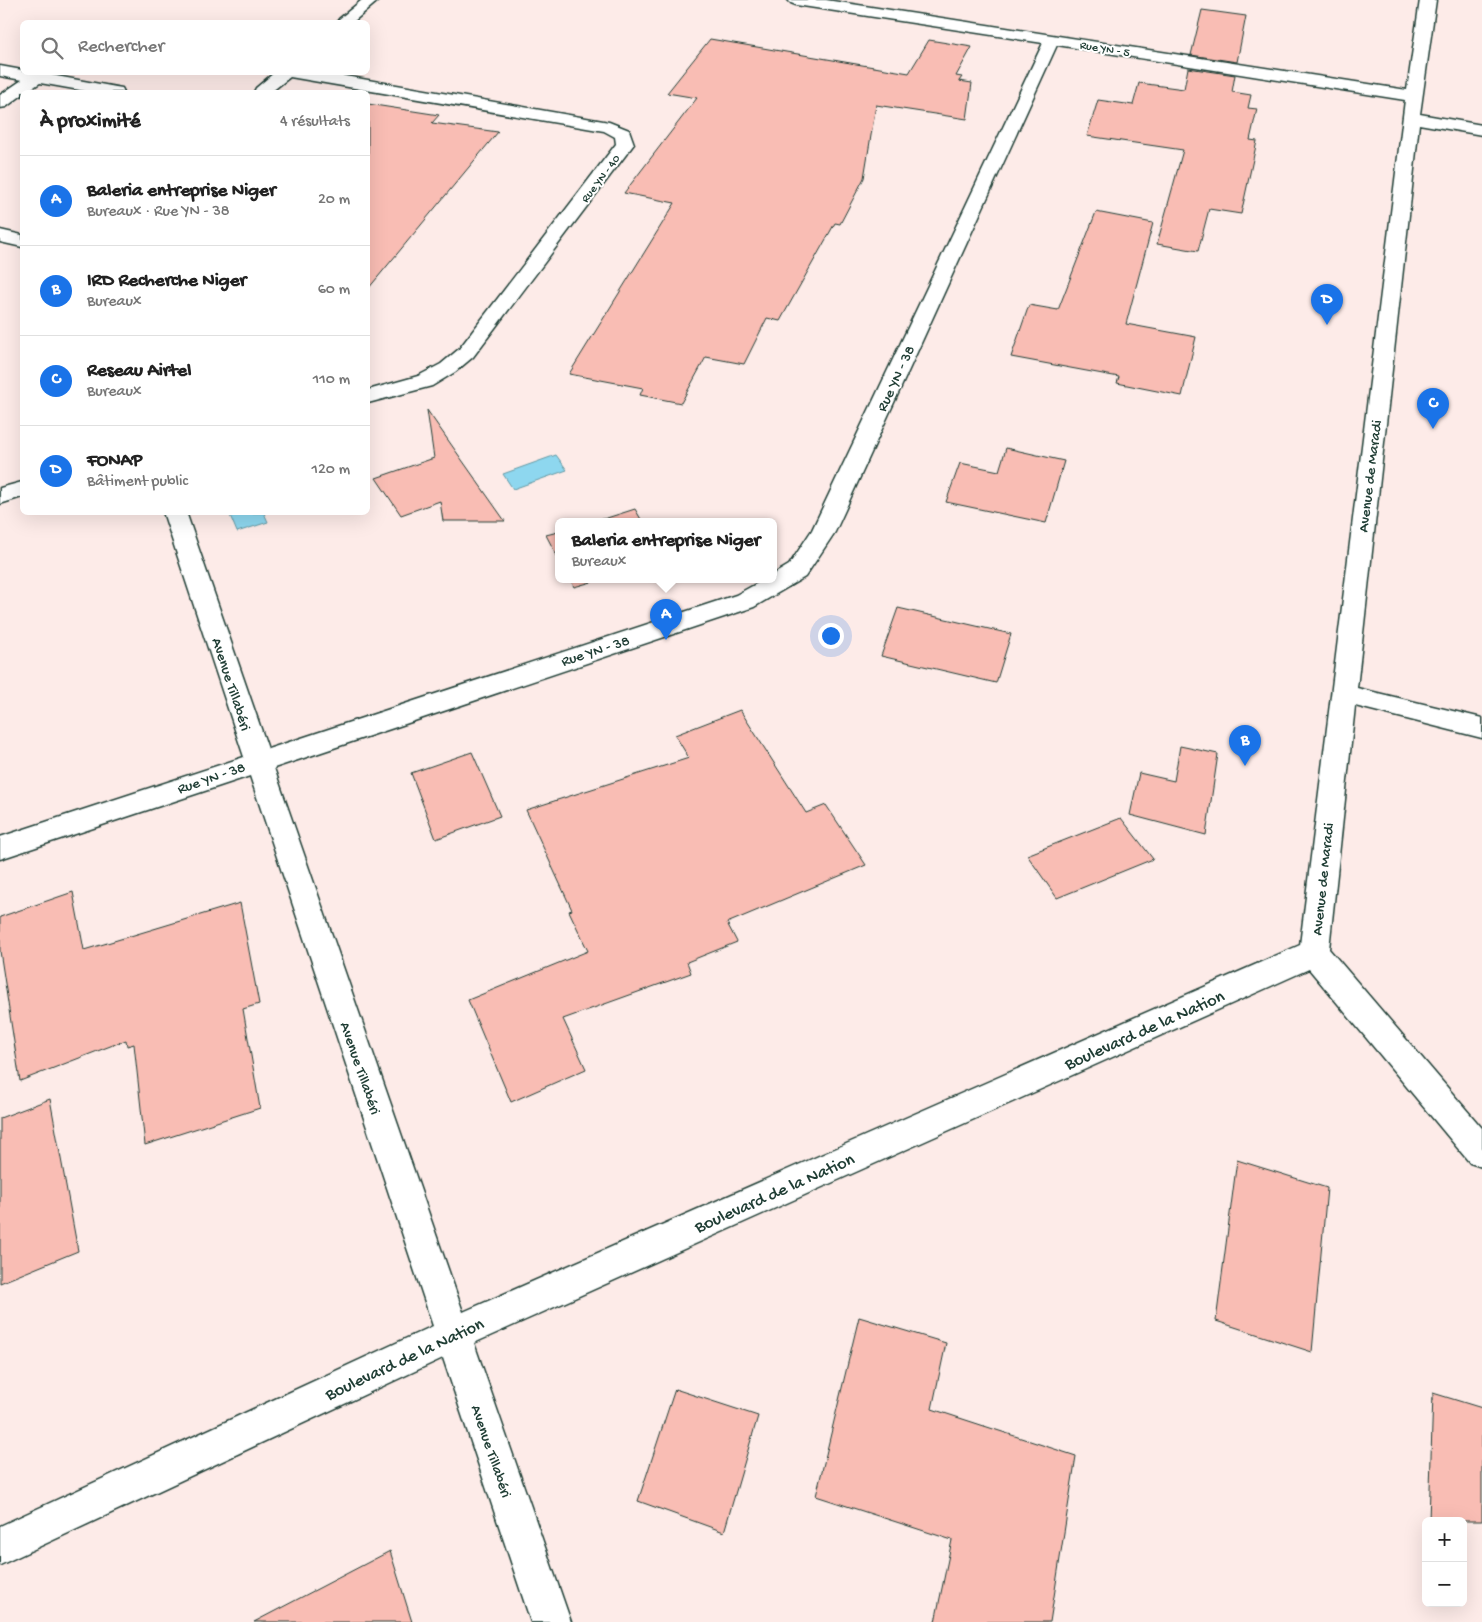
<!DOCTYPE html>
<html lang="fr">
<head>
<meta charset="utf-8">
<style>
  :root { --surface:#fff; --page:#f6f6f6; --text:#222; --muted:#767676; --line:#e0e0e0; --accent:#1a73e8 }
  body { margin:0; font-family:"Gochi Hand",sans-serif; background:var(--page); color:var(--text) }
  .controls { position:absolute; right:15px; bottom:15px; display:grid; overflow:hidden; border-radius:8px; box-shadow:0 5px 20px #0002 }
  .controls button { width:45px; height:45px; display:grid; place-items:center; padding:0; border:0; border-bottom:1px solid var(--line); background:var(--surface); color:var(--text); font:25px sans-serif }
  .you { position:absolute; left:830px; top:635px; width:18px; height:18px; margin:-12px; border:4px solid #fff; border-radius:50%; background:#1a73e8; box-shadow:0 0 0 8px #1a73e833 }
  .badge { display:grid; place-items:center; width:32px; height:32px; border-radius:50%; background:var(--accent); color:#fff; font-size:16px; font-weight:700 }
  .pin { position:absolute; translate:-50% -41px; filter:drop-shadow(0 1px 2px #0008) }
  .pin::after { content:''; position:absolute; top:26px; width:18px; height:15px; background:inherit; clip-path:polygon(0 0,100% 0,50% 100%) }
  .popup { position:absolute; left:555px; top:518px; width:222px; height:65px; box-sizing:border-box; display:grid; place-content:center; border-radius:8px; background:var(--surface); filter:drop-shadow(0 1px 4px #0005); font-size:16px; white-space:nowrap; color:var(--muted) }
  .popup b { font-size:19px; color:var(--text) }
  .popup::after { content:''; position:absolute; left:50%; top:100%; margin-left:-10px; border:10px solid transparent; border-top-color:var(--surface) }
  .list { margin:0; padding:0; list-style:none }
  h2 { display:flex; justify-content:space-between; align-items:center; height:65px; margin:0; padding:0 20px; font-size:21px }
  h2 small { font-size:16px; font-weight:400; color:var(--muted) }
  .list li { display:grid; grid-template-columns:32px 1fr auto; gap:15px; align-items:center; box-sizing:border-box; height:90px; padding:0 20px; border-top:1px solid var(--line) }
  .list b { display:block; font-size:19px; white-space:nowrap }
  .list p { margin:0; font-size:16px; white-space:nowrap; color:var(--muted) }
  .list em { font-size:16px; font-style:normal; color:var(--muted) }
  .icon { flex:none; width:28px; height:28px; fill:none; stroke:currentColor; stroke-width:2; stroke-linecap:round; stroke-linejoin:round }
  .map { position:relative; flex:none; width:1482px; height:1622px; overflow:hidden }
  .search { position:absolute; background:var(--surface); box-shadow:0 5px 20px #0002; left:20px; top:20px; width:350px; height:55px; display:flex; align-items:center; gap:12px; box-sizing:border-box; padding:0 18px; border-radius:8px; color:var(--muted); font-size:19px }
  .panel { position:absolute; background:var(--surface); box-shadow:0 5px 20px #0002; left:20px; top:90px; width:350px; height:425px; border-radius:8px }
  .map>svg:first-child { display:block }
  .water { fill:#8ed7ef; stroke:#6299a4 }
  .building { fill:#f9bdb4; stroke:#1f3d34 }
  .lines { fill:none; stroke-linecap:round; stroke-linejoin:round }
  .street-casing { stroke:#1f3d34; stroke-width:3 }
  .street { fill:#fff; fill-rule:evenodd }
  .labels { text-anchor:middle; stroke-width:4; stroke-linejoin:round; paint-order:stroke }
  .far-street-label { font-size:12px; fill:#1f3d34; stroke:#fff }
  .street-label { font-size:15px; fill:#1f3d34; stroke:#fff }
  .near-street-label { font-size:18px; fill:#1f3d34; stroke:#fff }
</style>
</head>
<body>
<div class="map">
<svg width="1482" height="1622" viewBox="0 0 1482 1622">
  <rect width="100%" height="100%" fill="#fdebe8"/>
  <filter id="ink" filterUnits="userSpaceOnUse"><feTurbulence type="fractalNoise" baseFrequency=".02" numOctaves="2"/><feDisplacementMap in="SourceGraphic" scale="10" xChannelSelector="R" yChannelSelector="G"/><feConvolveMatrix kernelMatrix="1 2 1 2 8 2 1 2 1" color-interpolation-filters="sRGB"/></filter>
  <g filter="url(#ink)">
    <path class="water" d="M556,455L567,470L513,489L503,474Z
      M229,513H264L268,522L237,532Z"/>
    <path class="building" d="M1202,10L1246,16L1237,62L1191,55Z
      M710,39L909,73L929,40L972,47L956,76L962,77L959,81L972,83L967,119L876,105L864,178L840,224L835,223L780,321L767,318L744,364L706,357L681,403L640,395L643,388L569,374L675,203L624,193L697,98L667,93Z
      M1188,68L1235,75L1232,92L1251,95L1248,108L1257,109L1250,140L1257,141L1241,214L1209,209L1198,251L1157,244L1183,150L1087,136L1098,100L1133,105L1139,83L1184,89Z
      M368,104L439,115L432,123L498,132L368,289Z
      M1096,212L1153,223L1126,324L1196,337L1182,396L1117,383L1119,377L1011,357L1029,305L1058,310Z
      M427,410L455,450L505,521H443L440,501L401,515L376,478L434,458Z
      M1006,448L1064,461L1046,523L946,502L960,463L999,471Z
      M635,509L642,521H594L607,518Z
      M558,532V558L546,535Z
      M570,579H602L574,587Z
      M898,608L1011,634L996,683L881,656Z
      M740,710L806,813L826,805L866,865L727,923L737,942L687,962L691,973L563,1019L586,1069L511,1102L468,1000L588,951L569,911L572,910L526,810L689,758L675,735Z
      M1180,746L1218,754L1206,835L1130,815L1139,773L1174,781Z
      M472,752L500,816L436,839L411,773Z
      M1121,818L1153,859L1057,898L1027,855Z
      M73,892L84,950L240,903L259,1004L243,1009L260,1108L145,1145L134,1044L127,1046L126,1040L20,1081L0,951V917Z
      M50,1099L78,1251L0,1283V1118Z
      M1237,1160L1327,1188L1312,1352L1216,1321Z
      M859,1317L946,1343L932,1409L1076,1456L1050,1622H935L952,1540L816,1496Z
      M675,1389L758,1416L724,1532L638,1501Z
      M1433,1393L1482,1408V1521H1429Z
      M390,1551L412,1622H254Z"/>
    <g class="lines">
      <defs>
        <path id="street" d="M362,0H379L353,22H337L339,19Z
          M788,0H826L1407,90L1420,0H1436L1420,114L1482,125V135L1419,124L1357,688L1482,718V738L1355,706L1329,949L1482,1128V1167L1470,1163L1309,969L474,1343L571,1622H531L443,1358L0,1565V1526L433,1326L250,776L0,859V837L244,757L163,512H186L268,749L736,595L765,579H774V574L789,565L812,530L1043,43L796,5L791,3ZM1057,45L1405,100L1300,945L463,1312L274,768L754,607L805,577L835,532Z
          M0,66L22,70V72H35L116,87L122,88L124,92H91L40,83L26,92H22V95L6,107L0,108V95L22,80L0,76Z
          M275,72H322L609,122L629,130L634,144L473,357L455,372L432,386L368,403V390L418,376L441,364L459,349L616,144L615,137L604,131L290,77L271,92H254L256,88Z
          M0,230L22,235V247L0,242Z
          M22,482V497L0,504V488Z"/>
      </defs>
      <use href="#street" class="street-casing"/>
      <use href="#street" class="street"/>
    </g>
  </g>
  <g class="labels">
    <g class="far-street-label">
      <text transform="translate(1105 48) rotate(9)" y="4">Rue YN - 5</text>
      <text transform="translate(600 178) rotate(-53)" y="4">Rue YN - 40</text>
    </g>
    <g class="street-label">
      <text transform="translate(895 378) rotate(-65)" y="5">Rue YN - 38</text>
      <text transform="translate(1369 476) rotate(-83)" y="5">Avenue de Maradi</text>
      <text transform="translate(595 650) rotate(-18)" y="5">Rue YN - 38</text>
      <text transform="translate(232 684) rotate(72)" y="5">Avenue Tillabéri</text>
      <text transform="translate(211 777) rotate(-19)" y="5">Rue YN - 38</text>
      <text transform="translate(1322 879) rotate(-84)" y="5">Avenue de Maradi</text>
      <text transform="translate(361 1068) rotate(71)" y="5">Avenue Tillabéri</text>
      <text transform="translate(492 1451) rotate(71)" y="5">Avenue Tillabéri</text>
    </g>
    <g class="near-street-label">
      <text transform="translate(1144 1029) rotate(-24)" y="6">Boulevard de la Nation</text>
      <text transform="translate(774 1192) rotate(-24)" y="6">Boulevard de la Nation</text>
      <text transform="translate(404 1358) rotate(-25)" y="6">Boulevard de la Nation</text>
    </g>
  </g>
</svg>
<div class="controls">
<button>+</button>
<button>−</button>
</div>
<div class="you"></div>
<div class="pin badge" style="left:666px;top:640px">A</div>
<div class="popup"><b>Baleria entreprise Niger</b>Bureaux</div>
<div class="pin badge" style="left:1245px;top:766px">B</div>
<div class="pin badge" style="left:1433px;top:429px">C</div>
<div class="pin badge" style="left:1327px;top:325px">D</div>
<div class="search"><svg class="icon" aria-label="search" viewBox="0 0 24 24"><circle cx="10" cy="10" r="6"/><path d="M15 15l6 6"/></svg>Rechercher</div>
<section class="panel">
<h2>À proximité<small>4 résultats</small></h2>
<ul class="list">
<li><span class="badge">A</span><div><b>Baleria entreprise Niger</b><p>Bureaux · Rue YN - 38</p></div><em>20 m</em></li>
<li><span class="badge">B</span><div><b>IRD Recherche Niger</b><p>Bureaux</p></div><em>60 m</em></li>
<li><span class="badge">C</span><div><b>Reseau Airtel</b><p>Bureaux</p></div><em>110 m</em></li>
<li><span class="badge">D</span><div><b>FONAP</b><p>Bâtiment public</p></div><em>120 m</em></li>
</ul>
</section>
</div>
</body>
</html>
